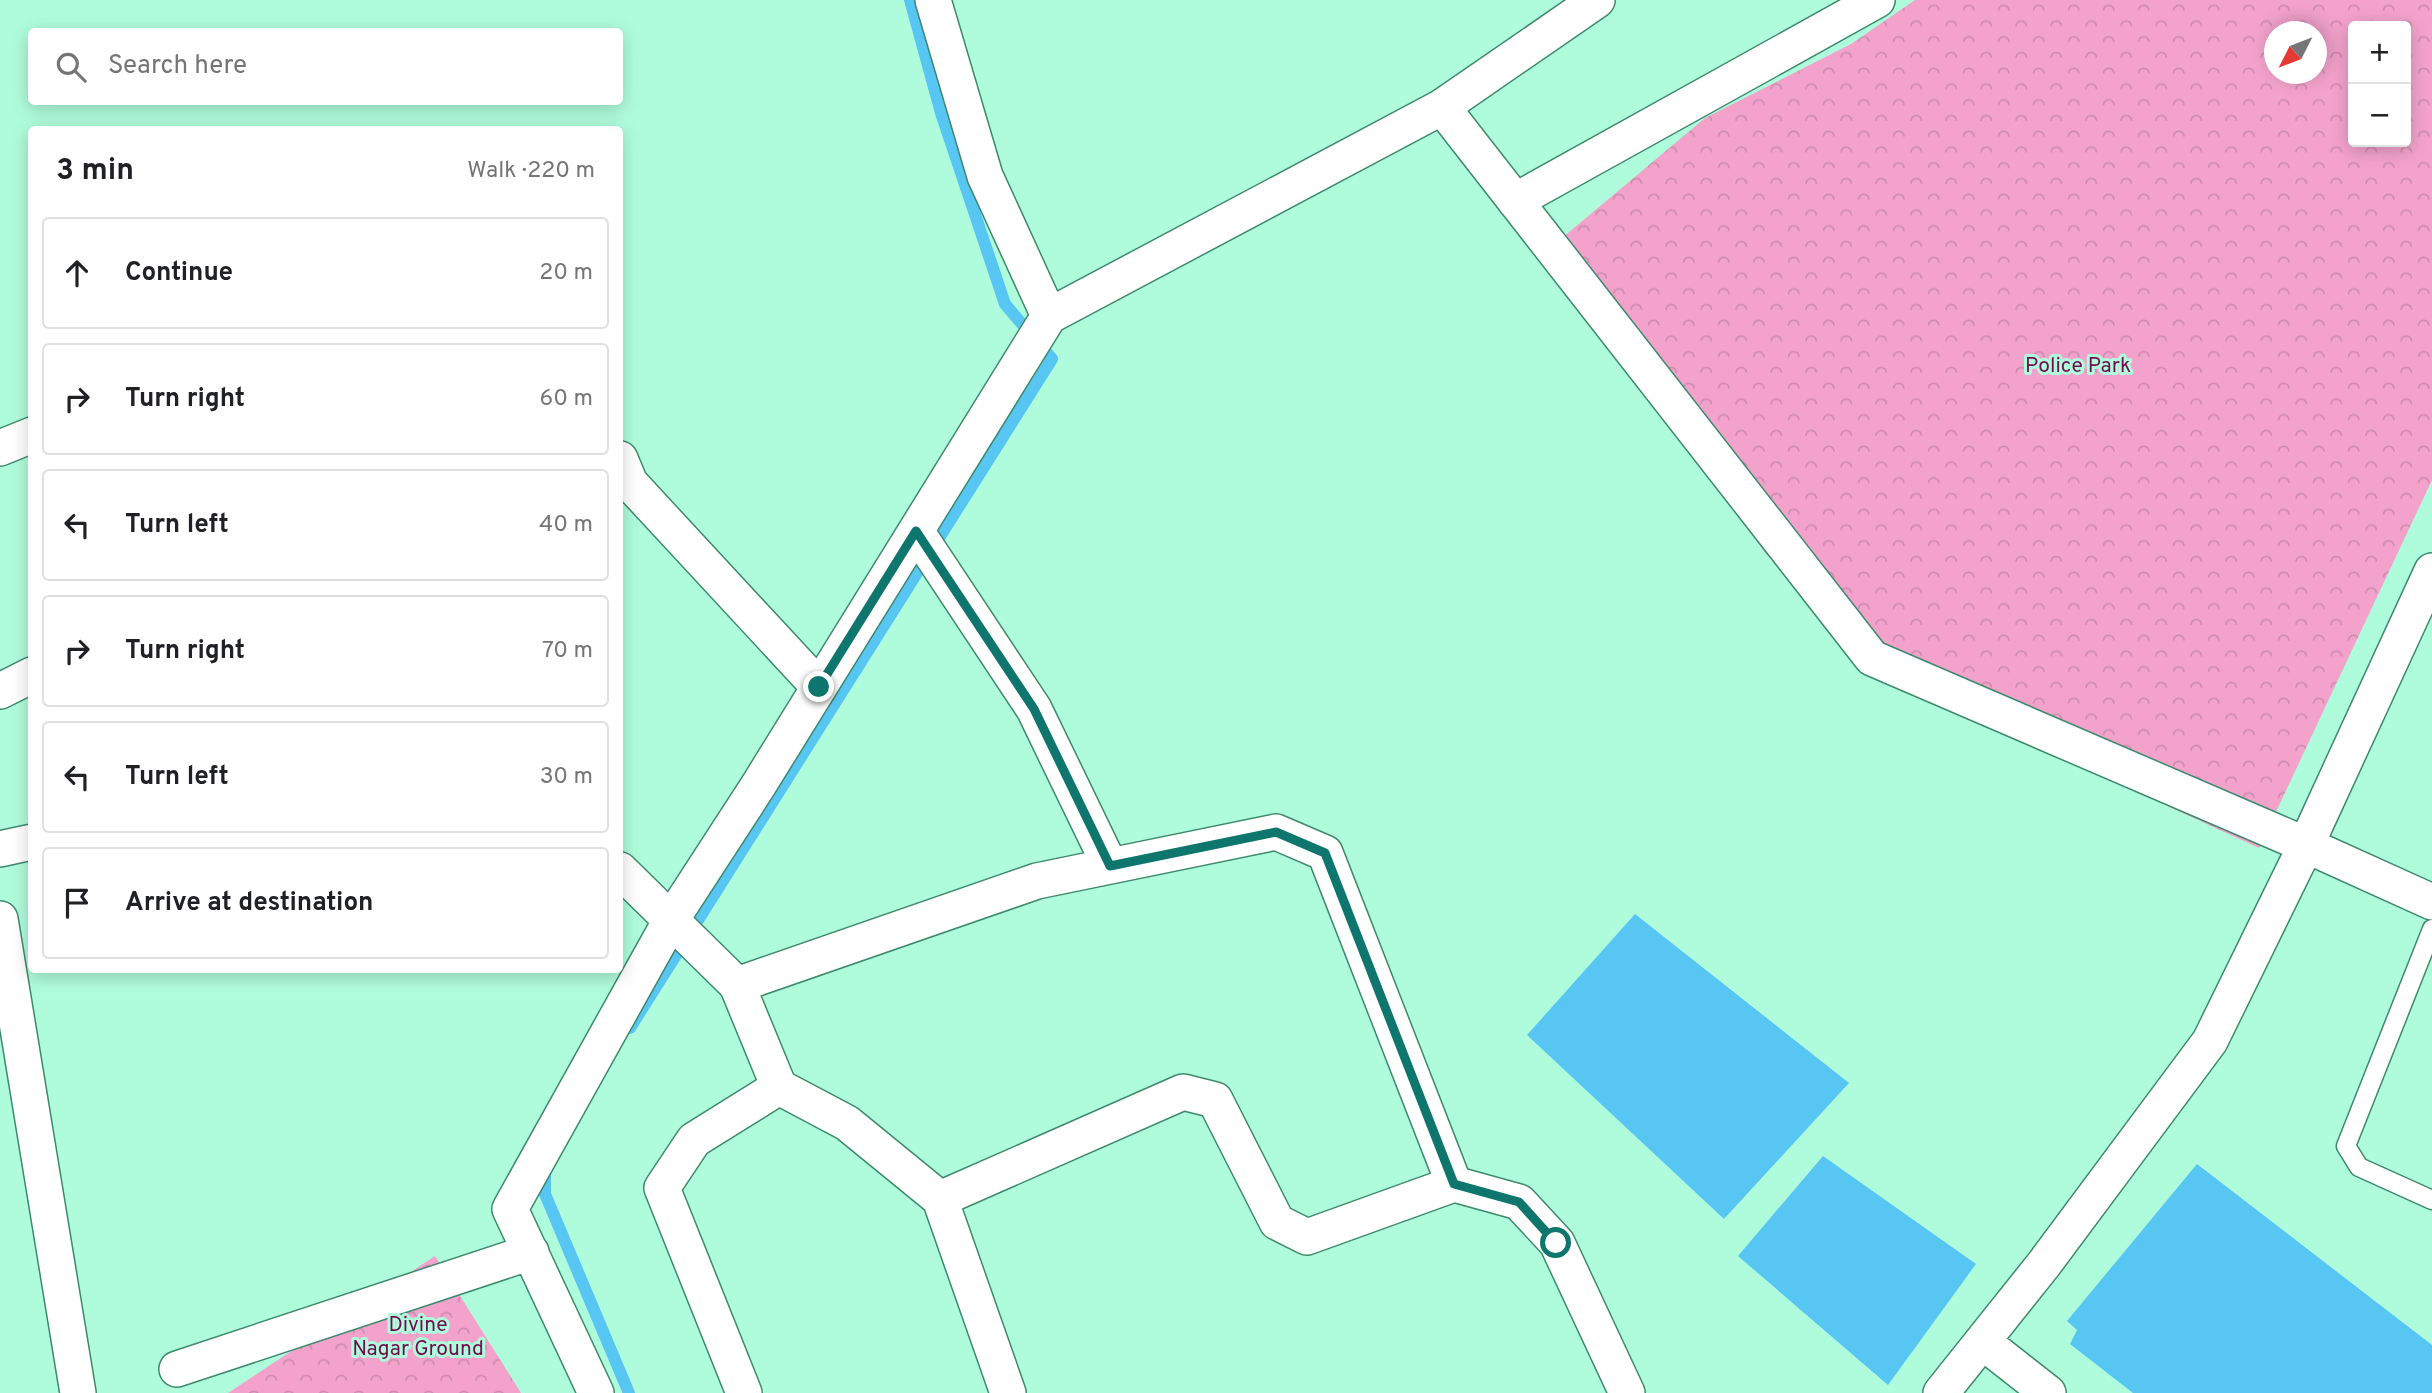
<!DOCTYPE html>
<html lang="en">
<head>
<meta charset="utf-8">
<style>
  :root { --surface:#fff; --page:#f2f2f2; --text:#202124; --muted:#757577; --line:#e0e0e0 }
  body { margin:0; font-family:Overpass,sans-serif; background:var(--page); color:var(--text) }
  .controls { position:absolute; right:21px; top:21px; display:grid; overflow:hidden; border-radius:7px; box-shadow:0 4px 18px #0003 }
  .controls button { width:63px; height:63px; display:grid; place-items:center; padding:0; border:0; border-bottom:2px solid var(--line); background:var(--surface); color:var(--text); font:35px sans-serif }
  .compass { position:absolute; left:2264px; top:21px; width:63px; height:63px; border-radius:50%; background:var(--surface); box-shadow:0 4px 18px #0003; rotate:228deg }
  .stop { position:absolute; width:21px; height:21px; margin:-16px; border:5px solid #0f766e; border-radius:50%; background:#fff }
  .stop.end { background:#0f766e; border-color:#fff; box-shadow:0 2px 7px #0008 }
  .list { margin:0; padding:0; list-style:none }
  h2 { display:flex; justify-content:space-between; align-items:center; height:91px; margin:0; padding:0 28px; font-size:30px }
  h2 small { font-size:23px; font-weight:400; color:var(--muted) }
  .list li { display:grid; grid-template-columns:46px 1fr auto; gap:21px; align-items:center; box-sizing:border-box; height:112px; margin:0 14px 14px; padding:0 14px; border:2px solid var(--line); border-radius:7px }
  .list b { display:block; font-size:26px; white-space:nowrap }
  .list em { font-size:23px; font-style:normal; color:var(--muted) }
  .icon { flex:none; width:38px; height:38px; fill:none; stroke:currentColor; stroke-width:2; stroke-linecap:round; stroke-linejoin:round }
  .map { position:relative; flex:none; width:2432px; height:1393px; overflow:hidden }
  .search { position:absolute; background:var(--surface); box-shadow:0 4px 18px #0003; left:28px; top:28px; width:595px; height:77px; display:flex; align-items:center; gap:18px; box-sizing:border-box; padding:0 24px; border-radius:7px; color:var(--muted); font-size:26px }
  .panel { position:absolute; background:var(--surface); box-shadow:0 4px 18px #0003; left:28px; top:126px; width:595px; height:847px; border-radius:7px }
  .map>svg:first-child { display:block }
  .park { fill:url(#park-crowns); fill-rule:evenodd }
  .water { fill:#58c6f2 }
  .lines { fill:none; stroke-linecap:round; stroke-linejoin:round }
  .stream { stroke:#58c6f2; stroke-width:12 }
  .service-casing { stroke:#3d896e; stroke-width:21 }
  .minor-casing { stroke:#3d896e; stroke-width:38 }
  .service { stroke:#fff; stroke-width:18 }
  .minor { stroke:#fff; stroke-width:35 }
  .route { stroke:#0f766e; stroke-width:9 }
  .labels { text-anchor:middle; stroke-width:6; stroke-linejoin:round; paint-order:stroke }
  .park-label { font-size:21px; fill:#730c4f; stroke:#affcdc }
</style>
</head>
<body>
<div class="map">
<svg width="2432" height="1393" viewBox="0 0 2432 1393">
  <defs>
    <pattern id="park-crowns" width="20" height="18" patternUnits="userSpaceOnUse" patternTransform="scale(1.75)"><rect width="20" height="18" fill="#f3a2cc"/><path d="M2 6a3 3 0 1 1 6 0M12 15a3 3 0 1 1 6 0" fill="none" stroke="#cf8caf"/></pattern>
  </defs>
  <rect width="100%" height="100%" fill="#affcdc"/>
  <path class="park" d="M1915,0H2432V480L2259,848L2017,737L1878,662L1766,554L1624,353L1562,238L1705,118L1851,44ZM2353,26H2406V142H2353ZM2274,32H2316V74H2274Z
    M435,1256L521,1393H228Z"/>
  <path class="water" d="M1635,914L1849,1083L1724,1219L1527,1035Z
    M1823,1156L1976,1264L1888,1385L1738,1256Z
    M2197,1164L2432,1345V1393H2133L2070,1344L2077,1330L2067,1321Z"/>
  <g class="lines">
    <path class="stream" d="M630,1028L1052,359L1005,304L941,113L910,0
      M545,1165V1194L629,1393"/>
    <defs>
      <path id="service" d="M2432,929L2346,1146L2359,1167L2432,1200"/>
      <path id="minor" d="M933,0L985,176L1049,316
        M1442,107L1872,658L2306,845L2432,902
        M1515,201L1877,0
        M0,448L32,435
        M620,459L630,483L819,687
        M916,531L1034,709L1110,866
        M0,691L32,675
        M0,849L32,842
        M620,870L737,985
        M0,919L78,1393
        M779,1087L737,985L1037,881L1276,832L1325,853L1454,1184
        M940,1199L1183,1092L1215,1100L1277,1222L1307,1237L1454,1184L1519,1202L1557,1243L1627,1393
        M1983,1342L2048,1393
        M177,1369L531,1252
        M596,1393L510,1209L671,920L758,786L1049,316L1442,107L1597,0
        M744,1393L662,1188L694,1140L779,1087L847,1123L940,1199L1008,1393
        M1941,1393L2044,1264L2210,1041L2306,845L2432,571"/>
    </defs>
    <use href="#service" class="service-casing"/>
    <use href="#minor" class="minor-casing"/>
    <use href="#service" class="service"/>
    <use href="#minor" class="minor"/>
  </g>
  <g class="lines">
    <path class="route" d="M819,687L916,531L1034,709L1110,866L1276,832L1325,853L1454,1184L1519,1202L1556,1243"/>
  </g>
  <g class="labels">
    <g class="park-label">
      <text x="2078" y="372">Police Park</text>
      <text x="418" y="1331">Divine<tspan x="418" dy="24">Nagar Ground</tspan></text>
    </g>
  </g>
</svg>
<div class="controls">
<button>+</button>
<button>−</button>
</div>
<svg class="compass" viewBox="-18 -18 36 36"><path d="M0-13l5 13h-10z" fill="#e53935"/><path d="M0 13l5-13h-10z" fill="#757577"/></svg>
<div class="stop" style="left:1556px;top:1243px"></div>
<div class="stop end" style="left:819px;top:687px"></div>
<div class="search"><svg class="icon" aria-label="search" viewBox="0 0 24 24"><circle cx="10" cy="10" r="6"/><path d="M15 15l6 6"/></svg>Search here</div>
<section class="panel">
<h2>3 min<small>Walk · 220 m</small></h2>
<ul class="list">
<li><svg class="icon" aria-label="ahead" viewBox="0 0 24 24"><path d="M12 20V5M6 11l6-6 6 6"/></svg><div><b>Continue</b></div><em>20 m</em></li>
<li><svg class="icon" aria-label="right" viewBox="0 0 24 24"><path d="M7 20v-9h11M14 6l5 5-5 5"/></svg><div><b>Turn right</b></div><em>60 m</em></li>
<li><svg class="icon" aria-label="left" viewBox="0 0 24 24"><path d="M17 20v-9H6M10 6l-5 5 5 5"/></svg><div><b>Turn left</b></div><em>40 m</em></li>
<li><svg class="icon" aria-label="right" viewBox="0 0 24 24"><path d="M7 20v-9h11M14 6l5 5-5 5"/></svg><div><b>Turn right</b></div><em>70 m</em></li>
<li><svg class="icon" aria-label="left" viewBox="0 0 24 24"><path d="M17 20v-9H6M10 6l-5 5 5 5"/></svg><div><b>Turn left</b></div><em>30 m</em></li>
<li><svg class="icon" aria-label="arrive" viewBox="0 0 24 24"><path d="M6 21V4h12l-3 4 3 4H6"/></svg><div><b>Arrive at destination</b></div></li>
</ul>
</section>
</div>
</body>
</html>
